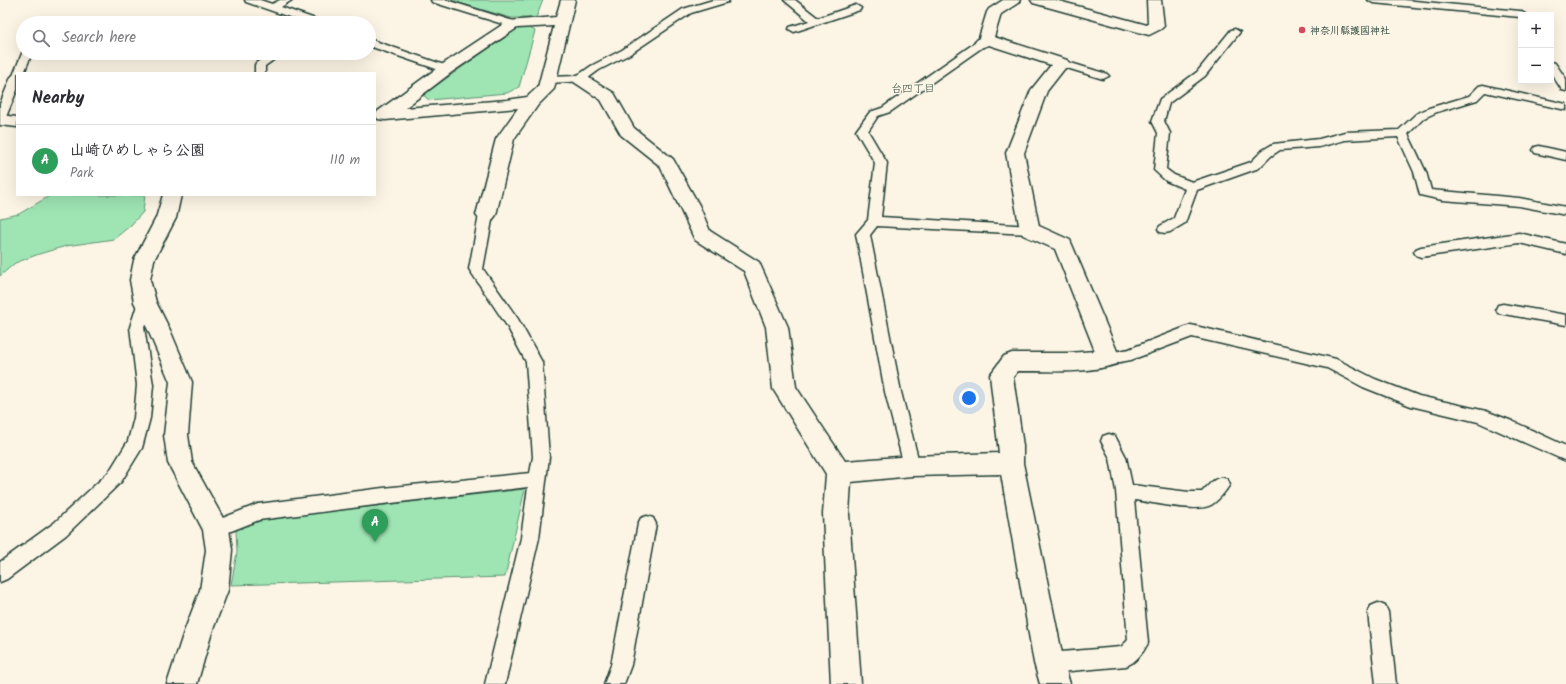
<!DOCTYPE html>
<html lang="en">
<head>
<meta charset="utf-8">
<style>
  :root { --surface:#fff; --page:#f2f2f3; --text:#2b2b33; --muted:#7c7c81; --line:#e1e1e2; --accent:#d1495b }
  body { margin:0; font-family:Kalam,"Klee One",sans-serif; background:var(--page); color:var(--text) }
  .controls { position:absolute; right:12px; top:12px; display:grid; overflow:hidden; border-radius:0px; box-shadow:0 4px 16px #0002 }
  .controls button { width:36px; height:36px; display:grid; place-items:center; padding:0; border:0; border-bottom:1px solid var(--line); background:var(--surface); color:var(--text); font:20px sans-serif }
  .you { position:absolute; left:969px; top:398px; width:14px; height:14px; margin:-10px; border:3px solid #fff; border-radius:50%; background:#1a73e8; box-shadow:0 0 0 6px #1a73e833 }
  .badge { display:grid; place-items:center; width:26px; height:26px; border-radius:50%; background:var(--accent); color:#fff; font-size:13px; font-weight:700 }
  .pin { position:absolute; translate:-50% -33px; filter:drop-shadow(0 1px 2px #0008) }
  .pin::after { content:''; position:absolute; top:21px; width:14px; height:12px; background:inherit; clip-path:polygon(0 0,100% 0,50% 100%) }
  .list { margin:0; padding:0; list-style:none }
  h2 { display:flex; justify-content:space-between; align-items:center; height:52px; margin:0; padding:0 16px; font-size:17px }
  h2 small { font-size:13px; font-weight:400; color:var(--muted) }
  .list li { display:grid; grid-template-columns:26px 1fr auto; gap:12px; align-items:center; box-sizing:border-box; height:72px; padding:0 16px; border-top:1px solid var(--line) }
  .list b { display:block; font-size:15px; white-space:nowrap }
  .list p { margin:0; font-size:13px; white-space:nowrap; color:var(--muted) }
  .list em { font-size:13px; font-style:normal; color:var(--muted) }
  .icon { flex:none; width:22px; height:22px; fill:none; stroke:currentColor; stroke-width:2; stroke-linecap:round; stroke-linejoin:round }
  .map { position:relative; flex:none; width:1566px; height:684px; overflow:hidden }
  .search { position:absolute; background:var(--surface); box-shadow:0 4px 16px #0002; left:16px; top:16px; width:360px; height:44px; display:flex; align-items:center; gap:10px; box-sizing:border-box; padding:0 14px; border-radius:22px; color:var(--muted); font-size:15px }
  .panel { position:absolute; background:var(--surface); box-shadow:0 4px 16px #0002; left:16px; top:72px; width:360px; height:124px; border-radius:0px }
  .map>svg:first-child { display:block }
  .green { fill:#9ee5b3; stroke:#5e9174 }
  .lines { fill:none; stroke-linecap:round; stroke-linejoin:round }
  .lane-casing { stroke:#1f3d34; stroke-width:3 }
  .street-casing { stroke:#1f3d34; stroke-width:3 }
  .lane { fill:#fcf5e5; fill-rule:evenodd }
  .street { fill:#fcf5e5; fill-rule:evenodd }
  .poi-dot { fill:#d1495b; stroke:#fcf5e5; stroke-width:1.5 }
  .labels { text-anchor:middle; stroke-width:3.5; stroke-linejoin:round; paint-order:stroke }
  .far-poi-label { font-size:10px; font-weight:bold; fill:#1f3d34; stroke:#fcf5e5; text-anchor:start }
  .far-neighbourhood-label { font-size:11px; fill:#1f3d34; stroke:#fcf5e5 }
</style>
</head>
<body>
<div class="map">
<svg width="1566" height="684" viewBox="0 0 1566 684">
  <rect width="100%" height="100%" fill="#fcf5e5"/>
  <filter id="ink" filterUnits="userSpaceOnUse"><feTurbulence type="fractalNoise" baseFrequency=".025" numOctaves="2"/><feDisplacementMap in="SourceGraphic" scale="8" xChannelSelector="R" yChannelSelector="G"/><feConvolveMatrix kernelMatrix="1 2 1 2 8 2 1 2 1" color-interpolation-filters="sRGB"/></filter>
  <g filter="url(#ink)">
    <path class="green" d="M449,0H543L536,18H511Z
      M520,26H527L535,31L519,87L507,93L429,100L423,95Z
      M51,195H145L143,212L131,225L114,239L66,246L39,254L15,263L0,276V218L19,214Z
      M525,489L505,577L231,585L237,552L236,531L244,521Z"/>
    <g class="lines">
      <defs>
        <path id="lane" d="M245,0H260L272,4L280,0H292L281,7L321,21L322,23H307L246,2Z
          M431,0H446L517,22L518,24L513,27L509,26L432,2Z
          M713,0H729L728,2L691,13L630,54L599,70L584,81L549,83L543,80L549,77L577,76L591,66L622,50L683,9Z
          M784,0H795L818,18L856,5L861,8L860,10L794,32L789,29L790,27L809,21Z
          M1368,0H1404L1520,11L1525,14L1521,15L1520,17L1373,3Z
          M1235,29L1240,32L1205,76L1169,103L1164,121L1170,133L1166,169L1174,175L1192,182L1251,162L1263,150L1273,144L1319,139L1345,132L1399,130L1416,114L1429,108L1469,96L1479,86L1483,85L1566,104V110L1485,92L1477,100L1437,112L1424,118L1408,134L1426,172L1431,190L1519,198L1566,207V215L1519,206L1442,200L1420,195L1414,172L1398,137L1345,140L1319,147L1280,150L1271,156L1259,168L1197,190L1185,223L1170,232L1165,233L1160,232L1158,229L1160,226L1174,218L1185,189L1166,181L1154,170L1158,133L1152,121L1160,99L1197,72L1231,30Z
          M369,39L450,67L451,69L450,71H442L369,46Z
          M983,39L988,42L987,44L890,112L878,116L868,131L887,163L881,217L1030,226L1035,227L1037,230L1035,233L1030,234L877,226L870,235L901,392L920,466L918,471L912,473L906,471L904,466L885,392L856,234L868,220L875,163L856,131L870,112L882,108L979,40Z
          M23,51V53H32L24,73H17V90L6,117L4,119L0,120V104L11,77L14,74V73Z
          M271,53H283L265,66V73H255V65L256,63Z
          M1061,60L1107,74L1109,76L1103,79L1057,65L1056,63L1057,61Z
          M1551,62L1555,63L1566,79V91L1562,90L1551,73Z
          M1539,146L1566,152V160L1535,153L1533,150L1535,147Z
          M486,211L491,212L493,215L483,269L518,319L542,362L549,457L539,538L505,684H485L521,538L528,487L383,504L259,520L216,537L210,535L207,529L210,523L258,504L383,488L530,473L533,457L526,362L507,326L469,269L479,215L481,212Z
          M1519,233L1566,244V254L1519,243L1421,257L1416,255L1414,252L1416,249L1421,247Z
          M145,297L150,298L152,302L144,327L153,385L150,418L142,448L121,482L66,535L7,579L0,582V562L54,523L109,472L128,441L134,418L137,385L130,327L138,302L140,298Z
          M1503,304L1566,315V325L1498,313L1496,309L1498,305Z
          M1191,325L1336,359L1375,379L1419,396L1486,411L1512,421L1566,446V461L1478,422L1411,406L1363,387L1327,368L1192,337L1131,360L1109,364L1104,362L1101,358L1104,354L1129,349Z
          M1109,434L1115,436L1126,457L1132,485L1189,492H1202C1210,484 1215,475 1227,479L1230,484C1226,491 1218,501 1211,505C1197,513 1152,502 1134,500L1148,643C1143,653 1136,662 1126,666L1049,673L1042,670L1039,663L1042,656L1049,653L1121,647L1128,640L1116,491L1110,458L1101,441L1103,436Z
          M647,516L653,518L656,524L631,665L624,684H604L611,665L638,524L641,518Z
          M1378,603L1385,606L1388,612L1396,684H1376L1368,612L1371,606Z"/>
        <path id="street" d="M561,0H575L554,89L538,105L514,139L496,215L493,219L486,221L479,219L476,215L496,139L518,108L385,120L378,119L375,115L378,111L440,66L508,21L556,17ZM554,26L538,87L527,97L507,100L405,108L452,72L517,28Z
          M1003,0H1020L1018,3L1001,14L994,37L1067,60L1069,63L1047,91L1024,153L1039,226L1070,240L1120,358L1117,364C1086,374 1050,371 1018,371L1013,377L1023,446V463L1064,663L1070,684H1040L1034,663L1001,474L912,476L851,482L849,514L861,684H831L823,514L826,474L773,389L766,327L744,271L695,240L660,166L621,135L601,100L574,82L572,79L574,76L580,74L586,76L614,93L634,128L673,159L699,205L710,231L759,262L788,327L796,387L845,461L912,456L999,453L990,375L1004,356L1012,353H1068L1095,351L1055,249L1023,235L1020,230L1006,153L1031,90L1051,65L989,45L983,47L978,45L975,42L979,38L987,12L989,9Z
          M1031,0H1055L1147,25L1148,24L1147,0H1161L1164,26L1161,29L1149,35L1033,3Z
          M0,115L17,117V127L0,125Z
          M163,195H181L176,218L154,260L150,280L156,302L170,330L192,382L188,435L192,462L229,529L232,550L228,590L212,632L197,684H167L184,632L200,590L206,550L203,530L168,463L164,435L170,382L148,330L134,302L130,280L134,260L156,218Z"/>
      </defs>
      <use href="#lane" class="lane-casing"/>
      <use href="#street" class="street-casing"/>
      <use href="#lane" class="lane"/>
      <use href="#street" class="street"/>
    </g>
  </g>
  <circle class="poi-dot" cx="1302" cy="30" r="4"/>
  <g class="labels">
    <g class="far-poi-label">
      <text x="1310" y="34">神奈川縣護國神社</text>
    </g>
    <g class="far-neighbourhood-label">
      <text x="913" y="92">台四丁目</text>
    </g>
  </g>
</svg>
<div class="controls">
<button>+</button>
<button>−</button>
</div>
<div class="you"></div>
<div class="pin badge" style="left:375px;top:542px;background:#2e9e5b">A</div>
<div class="search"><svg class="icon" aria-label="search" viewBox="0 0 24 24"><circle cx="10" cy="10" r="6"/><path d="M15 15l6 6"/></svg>Search here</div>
<section class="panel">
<h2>Nearby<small></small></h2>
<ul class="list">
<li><span class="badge" style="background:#2e9e5b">A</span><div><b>山崎ひめしゃら公園</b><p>Park</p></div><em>110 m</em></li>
</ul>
</section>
</div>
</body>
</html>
